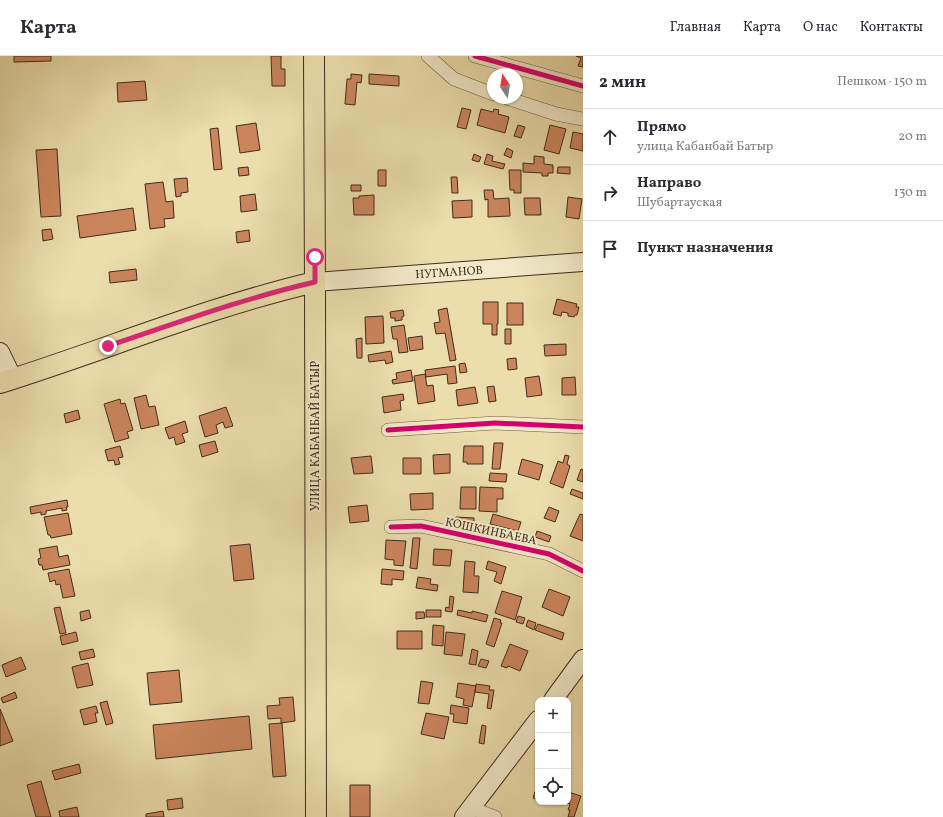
<!DOCTYPE html>
<html lang="ru">
<head>
<meta charset="utf-8">
<style>
  :root { --surface:#fff; --page:#f2f2f3; --text:#2b2b33; --muted:#7c7c81; --line:#e1e1e2 }
  body { margin:0; font-family:Vollkorn,serif; background:var(--page); color:var(--text) }
  .controls { position:absolute; right:12px; bottom:12px; display:grid; overflow:hidden; border-radius:8px; box-shadow:0 1px 3px #0004 }
  .controls button { width:36px; height:36px; display:grid; place-items:center; padding:0; border:0; border-bottom:1px solid var(--line); background:var(--surface); color:var(--text); font:20px sans-serif }
  .compass { position:absolute; left:487px; top:12px; width:36px; height:36px; border-radius:50%; background:var(--surface); box-shadow:0 1px 3px #0004; rotate:348deg }
  .stop { position:absolute; width:12px; height:12px; margin:-9px; border:3px solid #db2777; border-radius:50%; background:#fff }
  .stop.end { background:#db2777; border-color:#fff; box-shadow:0 1px 4px #0008 }
  .list { margin:0; padding:0; list-style:none }
  h2 { display:flex; justify-content:space-between; align-items:center; height:52px; margin:0; padding:0 16px; font-size:17px }
  h2 small { font-size:13px; font-weight:400; color:var(--muted) }
  .list li { display:grid; grid-template-columns:26px 1fr auto; gap:12px; align-items:center; box-sizing:border-box; height:56px; padding:0 16px; border-top:1px solid var(--line) }
  .list b { display:block; font-size:15px; white-space:nowrap }
  .list p { margin:0; font-size:13px; white-space:nowrap; color:var(--muted) }
  .list em { font-size:13px; font-style:normal; color:var(--muted) }
  .icon { flex:none; width:22px; height:22px; fill:none; stroke:currentColor; stroke-width:2; stroke-linecap:round; stroke-linejoin:round }
  .map { position:relative; flex:none; width:583px; height:761px; overflow:hidden }
  header { display:flex; align-items:center; gap:24px; box-sizing:border-box; height:56px; padding:0 20px; background:var(--surface); border-bottom:1px solid var(--line) }
  header strong { font-size:19px }
  nav { display:flex; gap:22px; margin-inline-start:auto; font-size:14px }
  main { display:flex }
  aside { flex:1; background:var(--surface) }
  .map>svg:first-child { display:block }
  .building { fill:#cb855d; stroke:#412d1d }
  .lines { fill:none; stroke-linecap:round; stroke-linejoin:round }
  .street-casing { stroke:#6c5941; stroke-width:14 }
  .secondary-casing { stroke:#412d1d; stroke-width:20 }
  .primary-casing { stroke:#412d1d; stroke-width:22 }
  .street { stroke:#f2e9c9; stroke-width:13 }
  .secondary { stroke:#f2e9c9; stroke-width:18 }
  .primary { stroke:#ebddac; stroke-width:20 }
  .cycleway-casing { stroke:#f2e9c9; stroke-width:8 }
  .cycleway { stroke:#d6006c; stroke-width:5 }
  .route { stroke:#db2777; stroke-width:5 }
  .labels { text-anchor:middle; stroke-width:4; stroke-linejoin:round; paint-order:stroke }
  .street-label { font-size:12px; fill:#412d1d; stroke:#f2e9c9 }
</style>
</head>
<body>
<header>
<strong>Карта</strong>
<nav><a>Главная</a><a>Карта</a><a>О нас</a><a>Контакты</a></nav>
</header>
<main>
<div class="map">
<svg width="583" height="761" viewBox="0 0 583 761">
  <rect width="100%" height="100%" fill="#ebddac"/>
  <filter id="stains"><feTurbulence type="fractalNoise" baseFrequency=".005" numOctaves="4"/><feColorMatrix values="0 0 0 0 .2 0 0 0 0 .09 0 0 0 0 .02 0 0 0 .5 -.17"/></filter>
  <radialGradient id="worn" r=".72"><stop offset=".6" stop-color="#630" stop-opacity="0"/><stop offset="1" stop-color="#630" stop-opacity=".3"/></radialGradient>
  <path class="building" d="M14,0H51V5L14,6Z
    M271,0H281V13H285V30H272Z
    M576,0H583V11L578,10L581,2Z
    M351,18L362,19L361,27L357,26L355,49L345,48L347,23H351Z
    M369,18L399,20V30L369,28Z
    M145,25L147,44L118,46L117,27Z
    M462,52L471,54L466,73L457,71Z
    M481,53L493,56L494,53L499,54L498,58L509,61L505,77L477,69Z
    M256,67L260,94L240,97L236,70Z
    M518,69L525,71L521,82L514,80Z
    M550,69L566,73L559,98L544,94Z
    M218,72L222,113L214,114L210,73Z
    M573,76L583,78V95L570,92Z
    M507,92L513,95L511,102L504,99Z
    M57,93L61,160L41,161L36,94Z
    M474,98L481,101L479,106L472,104Z
    M487,98L493,100L492,105L505,108L503,113L484,108Z
    M534,100L544,101V108L553,109V117H548V120H542V117L523,116V107L534,108Z
    M248,111L249,119L239,120L238,112Z
    M558,111H570V118L557,117Z
    M378,114H386V130H378Z
    M509,114H521V137H514V134H510Z
    M451,121H457L458,137H452Z
    M187,122L188,136L181,137V140L176,141L174,123Z
    M163,126L166,146L173,145L174,162L164,163L165,171L150,173L145,128Z
    M351,129H361V135H351Z
    M484,134H493L494,143L509,142L510,160L488,161V143L485,144Z
    M255,138L257,154L241,156L240,140Z
    M374,139V159H354L353,142H359V140Z
    M568,141L582,143L579,163L566,161Z
    M524,142H540L541,159H525Z
    M472,144V161L453,162L452,145Z
    M133,152L136,174L80,182L77,160Z
    M51,173L53,183L43,185L42,174Z
    M249,174L250,185L237,187L236,176Z
    M136,213L137,224L110,227L109,216Z
    M557,243L577,248L576,251H579L577,259H575L574,261L568,260V257L562,256L561,260L553,258Z
    M483,246H498V268H497V279H492V268H483Z
    M507,247H523V269H507Z
    M447,252L456,304L450,305L445,277L436,278L434,267L440,266L438,254Z
    M403,254L404,260L402,261V264L395,265V262H391L390,256Z
    M383,260L384,287L366,288L365,261Z
    M404,269L408,296L399,297L397,283H393L391,271Z
    M505,273H511V288H505Z
    M422,280L423,293L410,295L408,282Z
    M362,282V302H357L356,283Z
    M566,288V299L545,300L544,289Z
    M391,295L393,306L386,308L385,304L369,306L368,299Z
    M516,302L517,313L508,314L507,303Z
    M465,307L467,316L460,317L459,308Z
    M455,310L457,327L448,328L447,318L426,321L425,314Z
    M411,314L413,325L393,328L392,324L397,323L396,317Z
    M425,318L427,330L433,329L435,345L418,348L414,320Z
    M539,320L542,339L527,341L525,322Z
    M575,321L576,339H562V322Z
    M494,330L496,345L489,346L487,331Z
    M475,331L478,347L458,350L456,334Z
    M403,338L404,344L400,345L401,354L384,357L382,341Z
    M146,339L149,351L155,350L159,369L141,373L134,342Z
    M120,343L121,348L125,347L133,374L127,376L129,382L115,386L104,348Z
    M226,351L233,370L225,372L223,366L216,369L218,377L205,381L199,360Z
    M78,354L80,363L66,367L64,358Z
    M185,365L188,376L182,378L185,386L176,389L174,381L169,383L165,372Z
    M215,385L218,396L202,401L199,389Z
    M494,387H503L500,413H492Z
    M120,390L123,401L118,402L120,408L115,409L114,404L108,405L105,394Z
    M464,390H483V408H467V406H463Z
    M450,398V417L434,418L433,399Z
    M565,399L569,400L567,408L570,410L563,432L550,427L558,405L563,407Z
    M371,400L373,417L354,418L351,402Z
    M403,402H421V418H403Z
    M522,403L543,409L539,424L518,418Z
    M581,413L583,414V426L577,424Z
    M490,417L507,418L506,426L489,425Z
    M461,431H476V453H460Z
    M480,431L503,432V443H497V456L479,455Z
    M572,433L583,437V443L570,438Z
    M433,437V453L411,454L410,438Z
    M67,444L68,451H66L67,454L62,455V452L46,455V458L41,459V456L31,458L30,451Z
    M367,449L369,465L350,467L348,451Z
    M549,451L559,455L555,466L544,462Z
    M68,457L72,478L51,482L50,479H48L44,461Z
    M493,458L521,466L518,475L490,468Z
    M580,458L583,459V485L570,480Z
    M456,461L474,462V467L455,466Z
    M537,475L551,480L549,486L535,481Z
    M413,482H420L417,513L410,512Z
    M386,484L406,485L403,510L394,509V504L385,503Z
    M250,488L254,523L234,525L230,490Z
    M57,490L59,501L68,499L70,509L43,514L42,509H39L38,503L41,502L39,493Z
    M434,493L452,494L450,510L433,509Z
    M465,505L475,506L474,520H479L478,537L463,536Z
    M488,505L506,511L501,528L494,525L497,516L486,513Z
    M69,513L75,540L63,542L60,528L56,529L55,524L50,526L48,517Z
    M382,513L404,515L403,524L392,523V529L381,528Z
    M418,521L431,523L430,528L438,529L437,535L416,532Z
    M549,533L570,541L563,560L542,551Z
    M502,535L522,541L515,564L495,557Z
    M450,540L454,541L452,556L445,555L446,551L449,552Z
    M60,551L66,577L60,578L54,552Z
    M89,554L91,562L81,565L80,556Z
    M426,554H441V561H426Z
    M458,554L472,557V555L488,559L486,566L457,559Z
    M416,556H424L425,562L416,563Z
    M518,560L525,562L523,568L516,566Z
    M494,562L501,564L500,567H502L494,591L486,588Z
    M528,564L536,567L534,574L526,570Z
    M538,568L564,577L562,584L535,574Z
    M433,569L444,570L443,590L432,589Z
    M397,575H422V593H397Z
    M76,576L78,585L62,589L60,580Z
    M446,576L465,578L462,600L444,598Z
    M510,588L528,595L520,615L508,610L507,612L501,610Z
    M93,593L95,601L81,604L79,596Z
    M472,593L478,595L476,609L469,608Z
    M21,601L26,613L6,621L2,609Z
    M481,603L489,605L486,612L478,610Z
    M88,607L93,629L77,632L72,611Z
    M179,614L182,646L150,649L147,617Z
    M421,625L433,627L429,648L418,647Z
    M458,627L476,630L472,651L463,649L464,643L456,641Z
    M476,628L490,630L489,634H494L491,653L487,652L489,638L475,636Z
    M15,636L17,642L3,647L1,642Z
    M293,641L295,665L281,667V662L268,663L267,650L280,649L279,642Z
    M107,645L113,667L106,669L100,647Z
    M451,649L469,652L467,668L453,666L454,658H450Z
    M96,650L98,657H95L97,666L84,669L80,654Z
    M0,653L13,685L0,690Z
    M426,657L449,661L444,683L421,678Z
    M249,660L252,693L156,703L153,669Z
    M282,667L286,720L273,721L269,668Z
    M482,669L486,670L484,688L479,687Z
    M79,708L81,717L55,724L52,715Z
    M41,725L51,761H36L27,729Z
    M538,727V744L533,742Z
    M350,729H370V761H350Z
    M568,736L581,740L574,761H568L570,754H568L570,748L564,746H568Z
    M182,742L183,752L168,754L167,744Z
    M77,751L79,761H60L59,755Z
    M163,755L164,761H146V758Z"/>
  <g class="lines">
    <defs>
      <path id="street" d="M428,0L454,23L493,38
        M475,0L583,30
        M507,42L556,58L583,63
        M388,374L495,367L583,371
        M391,471L421,470L549,498L583,515
        M471,752L495,761"/>
      <path id="secondary" d="M315,226L583,206
        M0,296L13,323
        M553,644L583,603
        M464,761L538,664"/>
      <path id="primary" d="M314,0L315,226L316,761
        M0,327C105,294 208,251 315,226"/>
    </defs>
    <use href="#street" class="street-casing"/>
    <use href="#secondary" class="secondary-casing"/>
    <use href="#primary" class="primary-casing"/>
    <use href="#street" class="street"/>
    <use href="#secondary" class="secondary"/>
    <use href="#primary" class="primary"/>
    <defs>
      <path id="cycleway" d="M475,0L583,30
        M388,374L495,367L583,371
        M391,471L421,470L549,498L583,515"/>
    </defs>
    <use href="#cycleway" class="cycleway-casing"/>
    <use href="#cycleway" class="cycleway"/>
  </g>
  <g class="lines">
    <path class="route" d="M108,290C177,267 245,242 315,226V201"/>
  </g>
  <g class="labels">
    <g class="street-label">
      <text transform="translate(449 216) rotate(-4)" y="4">НУГМАНОВ</text>
      <text transform="translate(315 380) rotate(-90)" y="4">УЛИЦА КАБАНБАЙ БАТЫР</text>
      <text transform="translate(491 475) rotate(12)" y="4">КОШКИНБАЕВА</text>
    </g>
  </g>
  <rect width="100%" height="100%" filter="url(#stains)"/>
  <rect width="100%" height="100%" fill="url(#worn)"/>
</svg>
<div class="controls">
<button>+</button>
<button>−</button>
<button><svg class="icon" aria-label="locate" viewBox="0 0 24 24"><circle cx="12" cy="12" r="6"/><path d="M12 2v4M12 18v4M2 12h4M18 12h4"/></svg></button>
</div>
<svg class="compass" viewBox="-18 -18 36 36"><path d="M0-13l5 13h-10z" fill="#e53935"/><path d="M0 13l5-13h-10z" fill="#7c7c81"/></svg>
<div class="stop" style="left:315px;top:201px"></div>
<div class="stop end" style="left:108px;top:290px"></div>
</div>
<aside>
<h2>2 мин<small>Пешком · 150 m</small></h2>
<ul class="list">
<li><svg class="icon" aria-label="ahead" viewBox="0 0 24 24"><path d="M12 20V5M6 11l6-6 6 6"/></svg><div><b>Прямо</b><p>улица Кабанбай Батыр</p></div><em>20 m</em></li>
<li><svg class="icon" aria-label="right" viewBox="0 0 24 24"><path d="M7 20v-9h11M14 6l5 5-5 5"/></svg><div><b>Направо</b><p>Шубартауская</p></div><em>130 m</em></li>
<li><svg class="icon" aria-label="arrive" viewBox="0 0 24 24"><path d="M6 21V4h12l-3 4 3 4H6"/></svg><div><b>Пункт назначения</b></div></li>
</ul>
</aside>
</main>
</body>
</html>
